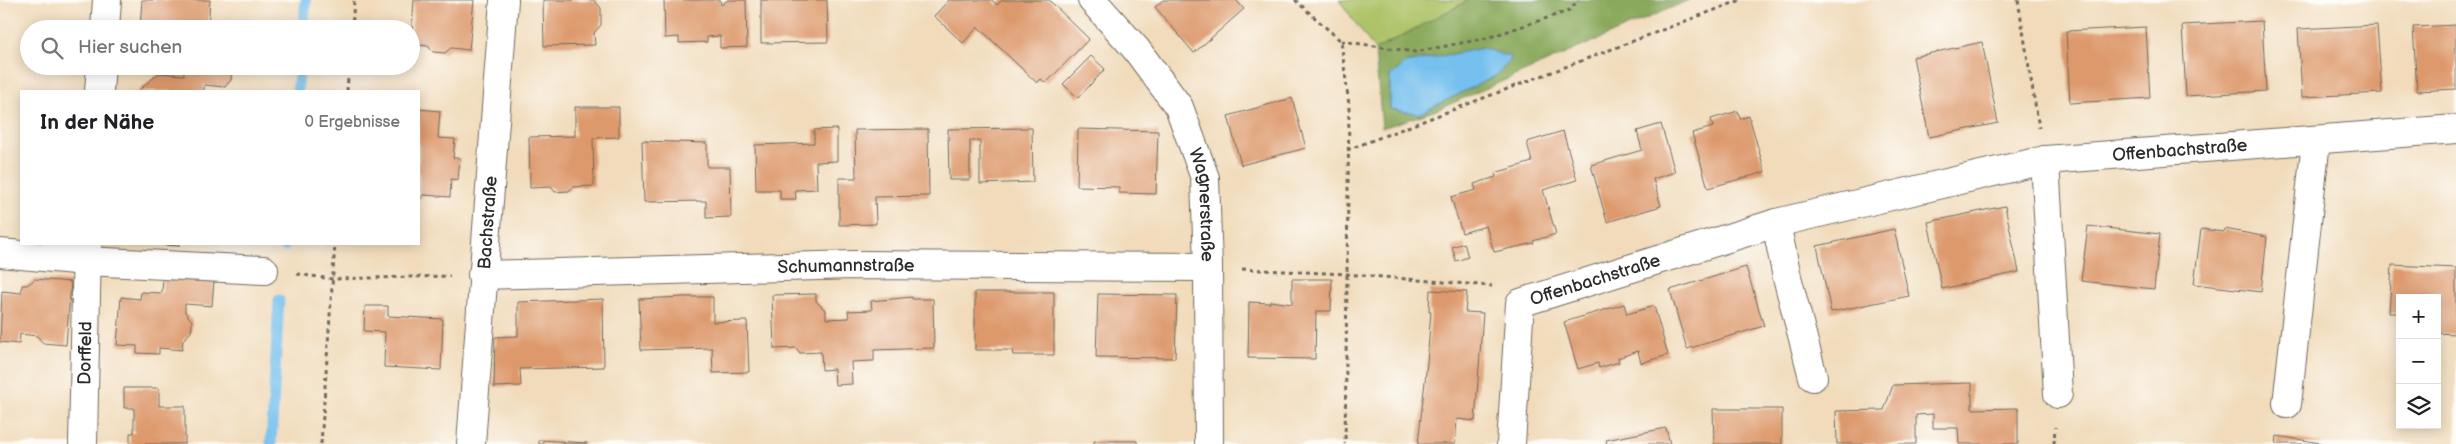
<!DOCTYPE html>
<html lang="de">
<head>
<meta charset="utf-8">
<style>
  :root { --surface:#fff; --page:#f6f6f6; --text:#202124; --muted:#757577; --line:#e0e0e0 }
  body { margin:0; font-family:"Balsamiq Sans",sans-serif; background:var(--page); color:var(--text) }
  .controls { position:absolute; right:15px; bottom:15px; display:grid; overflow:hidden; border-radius:0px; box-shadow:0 2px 12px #0003 }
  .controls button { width:45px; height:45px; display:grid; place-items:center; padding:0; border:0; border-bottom:1px solid var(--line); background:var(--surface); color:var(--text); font:25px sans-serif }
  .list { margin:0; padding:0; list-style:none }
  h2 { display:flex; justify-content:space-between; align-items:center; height:65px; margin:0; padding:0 20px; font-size:21px }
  h2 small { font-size:16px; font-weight:400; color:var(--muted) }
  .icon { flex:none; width:28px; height:28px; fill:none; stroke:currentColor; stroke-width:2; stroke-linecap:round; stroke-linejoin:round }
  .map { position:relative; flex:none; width:2456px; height:444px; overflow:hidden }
  .search { position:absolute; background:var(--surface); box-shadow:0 2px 12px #0003; left:20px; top:20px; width:400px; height:55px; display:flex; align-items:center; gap:12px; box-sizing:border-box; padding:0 18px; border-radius:28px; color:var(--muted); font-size:19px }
  .panel { position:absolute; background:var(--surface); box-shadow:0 2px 12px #0003; left:20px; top:90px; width:400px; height:155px; border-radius:0px }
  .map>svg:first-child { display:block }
  .green { fill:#adc368; stroke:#6c774a }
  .forest { fill:#8aa95c; stroke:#5a6a44; fill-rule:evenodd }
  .water { fill:#74c0ee; stroke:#50768c }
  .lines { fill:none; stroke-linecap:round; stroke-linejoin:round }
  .stream { stroke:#74c0ee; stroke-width:11 }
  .building { fill:#dd996c }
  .minor-casing { stroke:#70695d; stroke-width:30 }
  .path { stroke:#70695d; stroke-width:3; stroke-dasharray:4 4; stroke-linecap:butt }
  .minor { stroke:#fff; stroke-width:28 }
  .labels { text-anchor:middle; stroke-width:4; stroke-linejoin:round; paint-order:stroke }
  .street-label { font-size:18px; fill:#2b2b2b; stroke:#fdfcf7 }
</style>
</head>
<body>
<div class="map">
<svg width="2456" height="444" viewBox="0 0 2456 444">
  <rect width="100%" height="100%" fill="#fdfcf7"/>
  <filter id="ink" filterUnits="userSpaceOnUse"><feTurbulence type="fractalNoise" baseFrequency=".02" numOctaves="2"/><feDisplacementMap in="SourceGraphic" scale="10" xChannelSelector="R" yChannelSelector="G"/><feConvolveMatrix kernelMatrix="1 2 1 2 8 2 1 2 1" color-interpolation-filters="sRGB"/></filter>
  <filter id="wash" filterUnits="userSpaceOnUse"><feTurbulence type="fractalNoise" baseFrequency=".0096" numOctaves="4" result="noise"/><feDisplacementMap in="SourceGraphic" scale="20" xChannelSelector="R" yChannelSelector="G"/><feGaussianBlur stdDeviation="1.12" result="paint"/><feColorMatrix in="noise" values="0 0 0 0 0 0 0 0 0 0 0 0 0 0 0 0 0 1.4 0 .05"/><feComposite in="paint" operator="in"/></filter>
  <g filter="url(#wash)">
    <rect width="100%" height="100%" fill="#f1dbbb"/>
    <path class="green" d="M1339,0H1469L1375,50Z"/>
    <path class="forest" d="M1469,0H1689L1434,111L1382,128L1375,50ZM1497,75L1419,114L1390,109V76Z"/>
    <path class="water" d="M1483,48L1512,58L1497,75L1419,114L1390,109V76L1406,63Z"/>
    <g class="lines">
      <path class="stream" d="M303,29L306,0
        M297,91L300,66
        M284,246V244
        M271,444L279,300"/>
    </g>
    <g id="blocks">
      <path class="building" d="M142,0H210L208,29L140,28Z
        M414,0H474L469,50L451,48L445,53L433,52L428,46L411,44Z
        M543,0H594L601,8V25L594,33L595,45L544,46Z
        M664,0H720L721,5L728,0H746L747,47L720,48V36L707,37V42L679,43V37L665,38Z
        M761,0H827L828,42L761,43Z
        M949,0H992L997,5L1002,0H1049L1089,39L1046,83L1041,79L1037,83L978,27L963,43L934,16Z
        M1163,0H1236L1244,9L1194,53L1155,7Z
        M2262,21L2266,91L2186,96L2182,25Z
        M2377,25L2382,93L2302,97L2298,29Z
        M2456,25V89L2417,91L2413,27Z
        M2146,27L2150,98L2070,103L2066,31Z
        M1982,42L1998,123L1929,137L1913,57Z
        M1091,56L1105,69L1078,98L1063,84Z
        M184,66H232L231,80L225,87L204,85V91H138L159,73L184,75Z
        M1292,98L1306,148L1241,165L1228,116Z
        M575,107H619V137L593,138L594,186L573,187L569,191L555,192L551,187L530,188L529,137L575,136Z
        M419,109L440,111L438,138L455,139L453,158H460L458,180L451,179L450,197L424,195L419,200Z
        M1738,111L1740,119L1749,116L1765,172L1708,188L1692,133L1713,127L1711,119Z
        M1661,124L1675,172L1653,179L1661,206L1607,222L1591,165L1642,150L1637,131Z
        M1032,128L1033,182L980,184V141H970V180H949L948,129Z
        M837,129V161L816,162L817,189L795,190L796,199H780V190H756L755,145L814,143V130Z
        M928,129L929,196L875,197L876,224L839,225V178H856L855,130Z
        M1078,129L1158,131L1156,194L1119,193V187L1077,186Z
        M1563,131L1577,180L1543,190L1556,234L1533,241L1534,243L1494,252L1486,226L1462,233L1451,197L1476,190L1474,184L1496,177L1495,173L1532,162L1527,142Z
        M642,141L707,143V167H730L731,217L706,218V201L644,202Z
        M2005,206L2019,272L1942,289L1928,222Z
        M2088,226L2160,234L2154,289L2081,281Z
        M1894,229L1909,296L1831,312L1817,246Z
        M2201,229L2224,232L2225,229L2267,237L2261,292L2194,284Z
        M1464,243L1468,257L1456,261L1452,247Z
        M163,244H179V246L163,245Z
        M2392,265L2456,268V334L2437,333V298H2400V313H2389Z
        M1746,267L1764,326L1687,349L1670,290Z
        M163,276L214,280L212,306L185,304V312L192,321V326L191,332L183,340L182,350L159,348V354L137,353V346L117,345L121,297L140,299L141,292L162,293Z
        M35,279L71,282L66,345L43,343L37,336L20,334L19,344L0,342L2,291L21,293L22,285H27Z
        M1292,279H1332L1331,311H1316L1315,359L1248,358L1249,302L1270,303V301L1292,304Z
        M1430,290L1467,292L1465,312L1483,313L1475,421L1457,419L1455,444H1418L1427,363L1431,311H1429Z
        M975,292H1054V355H1013L1012,350H975Z
        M816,294V301L826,311V319L849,318L848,311L872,310L871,301L912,297V299H933L934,348L874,350V361L851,362L852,384L835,385L834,369L822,370L821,352L800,353L796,348L774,349L772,295Z
        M1098,294L1177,295L1175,358L1096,357Z
        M683,297H713V322L747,321L749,372L713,373L712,348L641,350L639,299Z
        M603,299L604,367L520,369L521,386L494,387L495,337L518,336V302Z
        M1624,304L1627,314L1654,306L1668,355L1641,363L1638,351L1618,358L1619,362L1599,368L1598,363L1578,369L1564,322Z
        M365,306H388V316L443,319L441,370L384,367L385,332L364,331Z
        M1972,383V409L2018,408V444H1959L1958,428H1933V414L1916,415V444H1837L1836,411L1884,410L1893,385Z
        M124,388H159V406H185V444H130V433H134V408H124Z
        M1713,409H1782V444H1714Z
        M1666,428L1670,444H1607L1606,440Z
        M2277,436L2321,443V444H2276Z
        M539,440L587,443V444H539Z
        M1094,441H1137V444H1094Z"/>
    </g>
  </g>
  <g filter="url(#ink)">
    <use href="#blocks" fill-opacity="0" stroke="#70695d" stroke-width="1"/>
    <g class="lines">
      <defs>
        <g id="minor">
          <path id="s1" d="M1092,0L1136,49L1179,107L1205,178L1208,267L1209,444"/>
          <path d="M105,29L107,0"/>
          <path d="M99,91L101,66"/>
          <path d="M2045,160L2058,394"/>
          <path d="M1776,223L1787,277L1813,377"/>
          <path d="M0,253L86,261L264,270"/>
          <path id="s2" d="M482,275L854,265L1208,267"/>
          <path d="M2287,404L2316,141"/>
          <path id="s3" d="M83,444L87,244"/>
          <path id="s4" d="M471,444L504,0"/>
          <path id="s5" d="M1511,444L1520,303L1776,223L2045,160L2456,129"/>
        </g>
      </defs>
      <use href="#minor" class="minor-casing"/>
      <path class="path" d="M1295,0L1341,41L1349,105L1345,444
        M2018,0L2039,128
        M352,29L354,0
        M1341,41L1415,52L1487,38L1568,11L1579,0
        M347,91L349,66
        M1347,150L1741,0
        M1242,269L1346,274L1492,286
        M297,274L332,279L450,276
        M321,444L335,244
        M2054,444L2055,427"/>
      <use href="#minor" class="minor"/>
    </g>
  </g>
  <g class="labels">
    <g class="street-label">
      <text dy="6" stroke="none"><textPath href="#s5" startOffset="821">Offenbachstraße</textPath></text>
      <text dy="6" stroke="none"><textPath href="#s1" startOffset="240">Wagnerstraße</textPath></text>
      <text dy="6" stroke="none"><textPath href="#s4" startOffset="222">Bachstraße</textPath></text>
      <text dy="6" stroke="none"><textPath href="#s2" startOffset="364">Schumannstraße</textPath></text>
      <text dy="6" stroke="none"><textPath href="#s5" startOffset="220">Offenbachstraße</textPath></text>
      <text dy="6" stroke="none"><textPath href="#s3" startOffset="91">Dorffeld</textPath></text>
    </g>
  </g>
</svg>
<div class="controls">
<button>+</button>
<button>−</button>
<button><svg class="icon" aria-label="layers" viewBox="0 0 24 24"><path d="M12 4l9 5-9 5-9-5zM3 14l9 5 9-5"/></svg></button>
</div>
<div class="search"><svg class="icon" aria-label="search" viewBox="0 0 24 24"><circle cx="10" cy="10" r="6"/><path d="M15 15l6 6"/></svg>Hier suchen</div>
<section class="panel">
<h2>In der Nähe<small>0 Ergebnisse</small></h2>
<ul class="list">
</ul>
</section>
</div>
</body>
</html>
